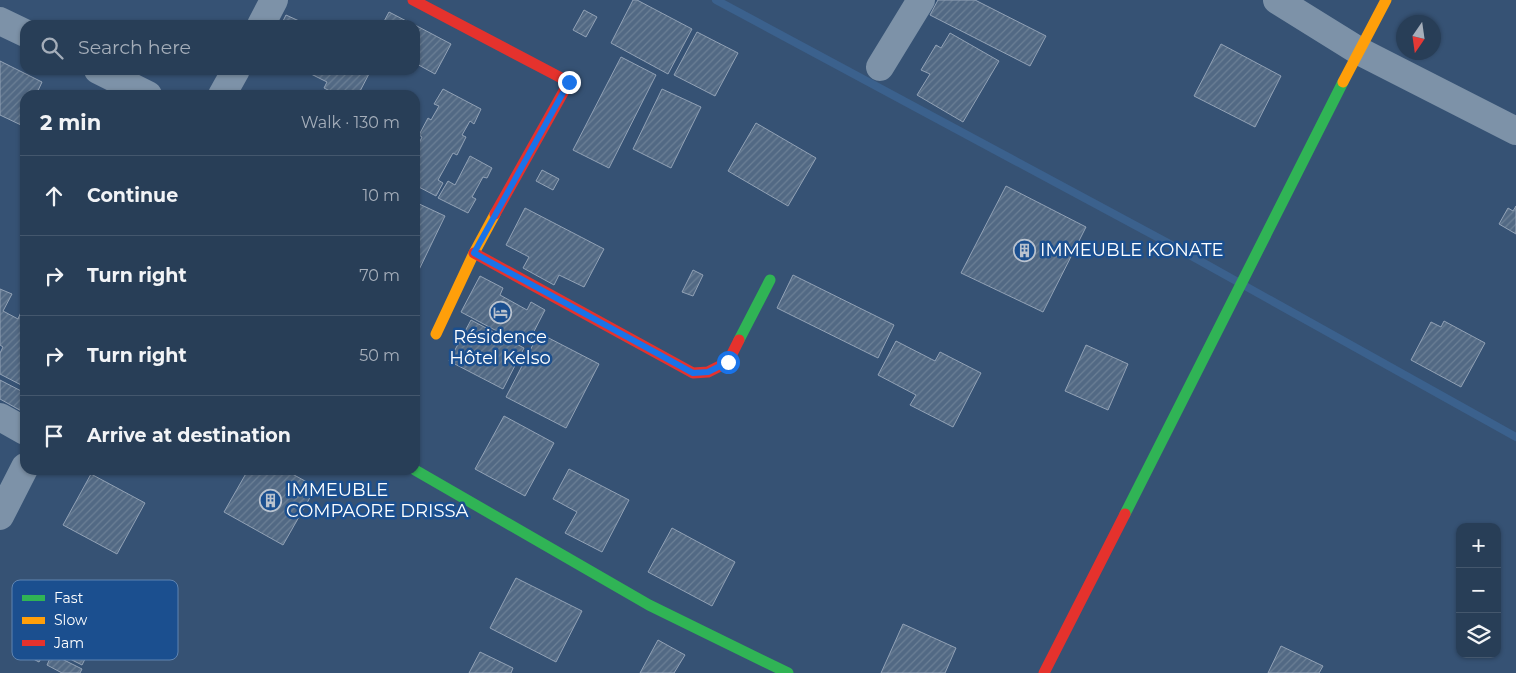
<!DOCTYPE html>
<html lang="en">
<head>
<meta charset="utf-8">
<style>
  :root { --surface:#283e57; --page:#30455d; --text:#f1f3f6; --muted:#a5aeba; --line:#44576d }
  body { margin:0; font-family:Montserrat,sans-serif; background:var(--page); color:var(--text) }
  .controls { position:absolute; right:15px; bottom:15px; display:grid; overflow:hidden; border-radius:10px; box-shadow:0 1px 4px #0004 }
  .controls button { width:45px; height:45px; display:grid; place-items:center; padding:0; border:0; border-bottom:1px solid var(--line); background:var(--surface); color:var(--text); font:25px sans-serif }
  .compass { position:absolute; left:1396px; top:15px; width:45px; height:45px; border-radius:50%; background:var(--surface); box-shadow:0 1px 4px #0004; rotate:193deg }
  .stop { position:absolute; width:15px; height:15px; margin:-11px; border:4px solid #1a73e8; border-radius:50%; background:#fff }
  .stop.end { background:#1a73e8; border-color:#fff; box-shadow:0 1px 5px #0008 }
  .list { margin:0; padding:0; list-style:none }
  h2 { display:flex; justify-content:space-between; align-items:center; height:65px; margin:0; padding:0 20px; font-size:21px }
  h2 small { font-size:16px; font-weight:400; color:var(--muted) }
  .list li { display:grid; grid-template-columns:32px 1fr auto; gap:15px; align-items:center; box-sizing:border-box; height:80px; padding:0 20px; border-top:1px solid var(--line) }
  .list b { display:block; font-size:19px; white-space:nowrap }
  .list em { font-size:16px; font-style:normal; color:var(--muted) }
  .icon { flex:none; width:28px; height:28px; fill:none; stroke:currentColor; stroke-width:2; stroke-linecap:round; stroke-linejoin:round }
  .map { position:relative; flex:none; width:1516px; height:673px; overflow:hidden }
  .search { position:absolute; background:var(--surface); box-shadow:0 1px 4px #0004; left:20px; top:20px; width:400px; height:55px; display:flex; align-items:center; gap:12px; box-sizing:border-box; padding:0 18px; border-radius:15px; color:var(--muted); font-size:19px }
  .panel { position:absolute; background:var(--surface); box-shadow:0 1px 4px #0004; left:20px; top:90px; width:400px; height:385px; border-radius:15px }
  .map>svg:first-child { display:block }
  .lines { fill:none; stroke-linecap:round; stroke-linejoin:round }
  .stream { stroke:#3b618d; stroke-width:8 }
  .building { fill:url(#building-hatch); stroke:#92a2b6 }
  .street { stroke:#7d92a8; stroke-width:28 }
  .fast { stroke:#30b455; stroke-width:11 }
  .slow { stroke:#ff9f0a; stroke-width:11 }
  .jam { stroke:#e5322d; stroke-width:11 }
  .route { stroke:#1a73e8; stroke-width:6 }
  .labels { text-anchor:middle; stroke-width:5; stroke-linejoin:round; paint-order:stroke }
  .poi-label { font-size:18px; fill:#fff; stroke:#1b4f8f; text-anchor:start }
  .key { fill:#1b4f8f; stroke:#5f84b1; stroke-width:1 }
  .key-label { font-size:14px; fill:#fff }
</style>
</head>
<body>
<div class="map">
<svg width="1516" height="673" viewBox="0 0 1516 673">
  <defs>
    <pattern id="building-hatch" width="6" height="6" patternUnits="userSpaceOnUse" patternTransform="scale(1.25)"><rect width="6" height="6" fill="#526984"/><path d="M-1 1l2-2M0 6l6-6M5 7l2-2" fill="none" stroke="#6c8096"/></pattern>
  </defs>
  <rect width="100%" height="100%" fill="#365274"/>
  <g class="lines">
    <path class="stream" d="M716,0L1168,243L1516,437"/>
  </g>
  <path class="building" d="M633,0H637L692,29L668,74L611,43Z
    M938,0H975L1046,36L1030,66L930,15Z
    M584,10L597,17L586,37L573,30Z
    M389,12L414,25H382Z
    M286,15L308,25H281Z
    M415,25L451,44L435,74L415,63Z
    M697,32L738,53L715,96L674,75Z
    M950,33L999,61L963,122L917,95L930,74L921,70L936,45L941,48Z
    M1221,44L1281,76L1255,127L1194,96Z
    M621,57L656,75L609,168L573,150Z
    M0,61L42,82L36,95H25V117L21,125L0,115Z
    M303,70H371L358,95H351L346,92L344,95H338L324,88L327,82Z
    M443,89L481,109L474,124L470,121L462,135L466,137L457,155L453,153L438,180L443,183L436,196L415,185V151L422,137L419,135L428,118L431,120L439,106L434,104Z
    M662,89L701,107L671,168L633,149Z
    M756,123L816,158L788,206L728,171Z
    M470,156L492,168L487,178L483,177L472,197L476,199L468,213L438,198L448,181L455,185Z
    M542,170L559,179L553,190L536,181Z
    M1006,186L1086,227L1043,312L961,273Z
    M415,202L445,216L415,278Z
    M1516,206V234L1499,224L1508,208L1513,211Z
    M525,208L604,249L584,287L559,275L554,285L523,268L529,257L506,245Z
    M693,270L703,275L693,296L682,292Z
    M793,275L894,325L878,358L777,308Z
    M480,276L503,288L500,295L527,310L531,302L545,310L528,343L512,334L510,338L461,312Z
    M0,289L12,294L3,311L18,319L21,312L25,314V387L0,374V353L3,347L0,345Z
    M471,320L524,348L503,389L449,361Z
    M1444,321L1485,343L1461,387L1411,360L1431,322L1441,327Z
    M539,333L599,364L566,428L506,397Z
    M896,341L935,361L940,352L981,373L953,427L910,405L916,395L878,375Z
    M1086,345L1128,364L1108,410L1065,391Z
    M0,380L25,393V413L0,399Z
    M504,416L554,443L525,496L475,469Z
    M569,469L629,500L602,552L565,533L577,512L553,499Z
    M248,470H285L316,487L283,545L224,512Z
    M91,474L145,503L117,554L63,525Z
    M672,528L735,562L712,606L648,572Z
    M516,578L582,611L556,662L490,628Z
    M47,597L81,615L76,625L97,635L82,665L26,637Z
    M903,624L956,648L945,673H881Z
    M21,637L45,651L39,662L14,649Z
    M658,640L685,655L674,673H640Z
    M1281,646L1323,666L1319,673H1268Z
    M480,652L513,668L511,673H469Z
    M52,654L82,669L80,673H62L47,665Z"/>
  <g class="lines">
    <path class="street" d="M1277,0L1359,51L1516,131
      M0,21L25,33
      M261,25L274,0
      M880,67L921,0
      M98,70L148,95
      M222,95L236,70
      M0,417L25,431
      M0,516L25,467"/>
    <path class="fast" d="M739,340L770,280
      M415,470L649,605L788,673
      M1125,514L1343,82"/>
    <path class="slow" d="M1343,82L1386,0
      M436,334L474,253L495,214"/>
    <path class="jam" d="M413,0L569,82L495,214
      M474,253L693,373L708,372L728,362L739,340
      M1044,673L1125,514"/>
  </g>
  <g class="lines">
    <path class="route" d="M569,82L474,253L693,373L708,372L728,362"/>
  </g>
  <defs>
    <symbol id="building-ring" viewBox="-11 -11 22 22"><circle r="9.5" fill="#1b4f8f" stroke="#b9c2ce" stroke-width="1.5"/><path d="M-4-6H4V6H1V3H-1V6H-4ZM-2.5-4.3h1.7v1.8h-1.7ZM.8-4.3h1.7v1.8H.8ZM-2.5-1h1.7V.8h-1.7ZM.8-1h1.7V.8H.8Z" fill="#b9c2ce"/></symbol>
    <symbol id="hotel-ring" viewBox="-11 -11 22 22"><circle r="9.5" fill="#1b4f8f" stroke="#b9c2ce" stroke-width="1.5"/><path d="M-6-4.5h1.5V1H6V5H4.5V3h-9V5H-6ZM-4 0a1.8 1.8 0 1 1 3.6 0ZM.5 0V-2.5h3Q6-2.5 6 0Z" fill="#b9c2ce"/></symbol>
  </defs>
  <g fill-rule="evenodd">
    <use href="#building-ring" x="1012" y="238" width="25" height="25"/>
    <use href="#hotel-ring" x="488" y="300" width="25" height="25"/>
    <use href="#building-ring" x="258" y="488" width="25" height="25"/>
  </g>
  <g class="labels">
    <g class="poi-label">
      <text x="1040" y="256">IMMEUBLE KONATE</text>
      <text x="500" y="343" text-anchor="middle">Résidence<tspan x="500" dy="21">Hôtel Kelso</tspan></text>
      <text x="286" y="496">IMMEUBLE<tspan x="286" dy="21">COMPAORE DRISSA</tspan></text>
    </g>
  </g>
  <rect x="12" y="580" width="166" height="80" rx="8" class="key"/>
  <rect x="22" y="595" width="23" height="6" fill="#30b455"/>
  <rect x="22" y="617" width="23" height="7" fill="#ff9f0a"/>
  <rect x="22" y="640" width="23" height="6" fill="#e5322d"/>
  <g class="key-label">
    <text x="54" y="603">Fast</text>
    <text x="54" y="625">Slow</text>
    <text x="54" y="648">Jam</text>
  </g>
</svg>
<div class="controls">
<button>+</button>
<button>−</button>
<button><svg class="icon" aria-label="layers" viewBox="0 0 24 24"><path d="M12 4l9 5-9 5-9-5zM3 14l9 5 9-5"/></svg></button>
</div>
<svg class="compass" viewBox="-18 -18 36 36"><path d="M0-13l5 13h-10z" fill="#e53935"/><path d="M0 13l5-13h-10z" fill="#a5aeba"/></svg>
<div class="stop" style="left:728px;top:362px"></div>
<div class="stop end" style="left:569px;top:82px"></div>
<div class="search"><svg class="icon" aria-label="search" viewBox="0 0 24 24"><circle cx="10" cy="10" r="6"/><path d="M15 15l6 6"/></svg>Search here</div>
<section class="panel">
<h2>2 min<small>Walk · 130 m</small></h2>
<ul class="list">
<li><svg class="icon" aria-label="ahead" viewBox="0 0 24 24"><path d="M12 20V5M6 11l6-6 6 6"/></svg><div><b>Continue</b></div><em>10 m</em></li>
<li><svg class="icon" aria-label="right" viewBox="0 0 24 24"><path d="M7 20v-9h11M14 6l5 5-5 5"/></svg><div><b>Turn right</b></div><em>70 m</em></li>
<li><svg class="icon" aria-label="right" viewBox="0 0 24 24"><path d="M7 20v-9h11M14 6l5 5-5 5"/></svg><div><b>Turn right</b></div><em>50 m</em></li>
<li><svg class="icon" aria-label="arrive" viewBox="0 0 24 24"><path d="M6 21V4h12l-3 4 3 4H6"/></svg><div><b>Arrive at destination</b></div></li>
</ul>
</section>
</div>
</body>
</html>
